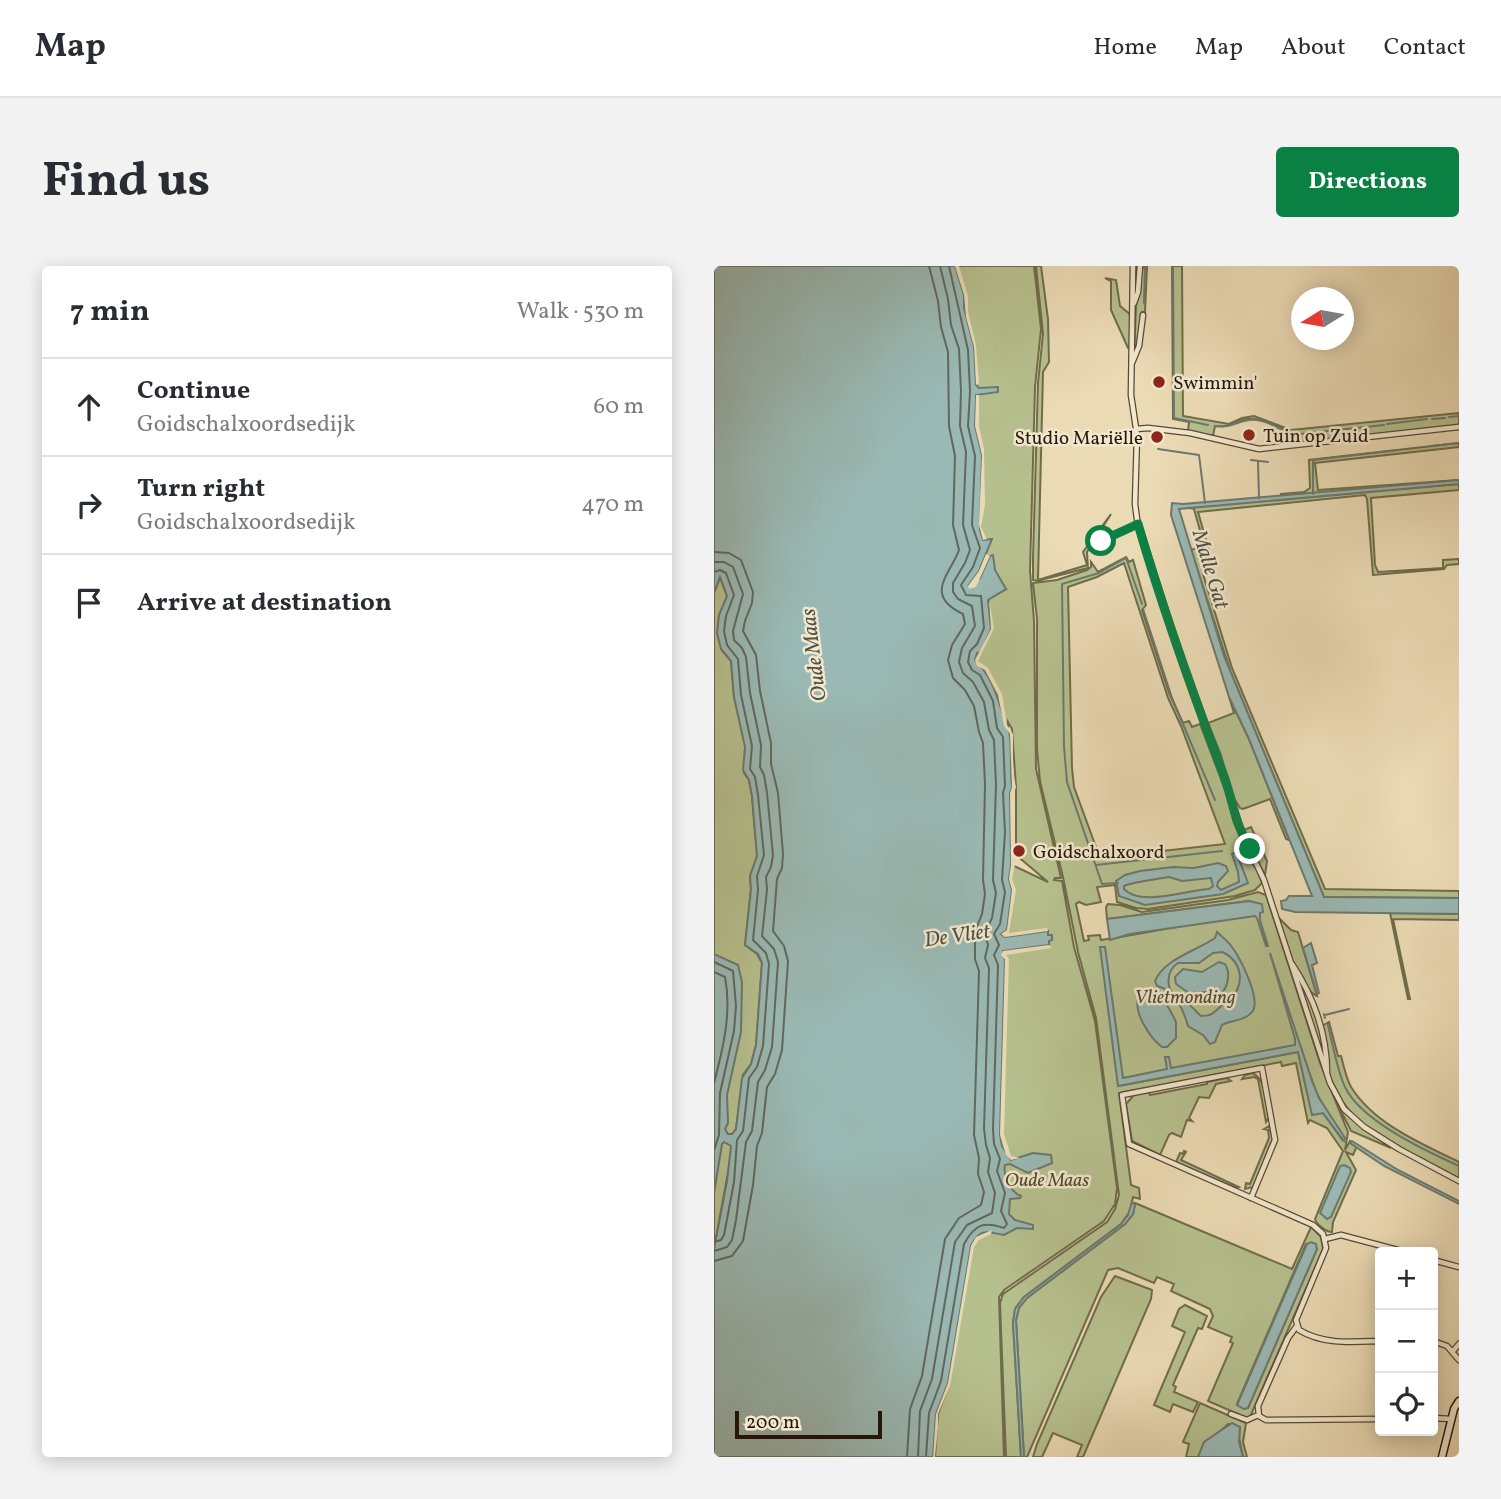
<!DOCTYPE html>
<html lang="en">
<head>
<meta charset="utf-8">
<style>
  :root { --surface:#fff; --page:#f2f2f3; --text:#2b2b33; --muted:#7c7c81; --line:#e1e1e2; --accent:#0b8043 }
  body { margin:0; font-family:Vollkorn,serif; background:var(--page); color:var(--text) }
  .controls { position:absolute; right:21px; bottom:21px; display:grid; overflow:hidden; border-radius:7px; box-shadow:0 4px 18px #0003 }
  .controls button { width:63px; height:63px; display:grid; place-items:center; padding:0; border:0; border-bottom:2px solid var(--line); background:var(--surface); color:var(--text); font:35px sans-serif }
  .compass { position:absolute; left:577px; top:21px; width:63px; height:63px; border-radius:50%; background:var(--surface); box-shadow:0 4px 18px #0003; rotate:259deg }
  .scale { position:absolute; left:21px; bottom:18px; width:147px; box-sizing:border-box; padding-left:7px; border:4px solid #281708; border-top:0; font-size:19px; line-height:24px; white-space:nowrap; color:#281708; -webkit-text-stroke:5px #f2e8cf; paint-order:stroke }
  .stop { position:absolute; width:21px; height:21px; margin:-16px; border:5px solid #0b8043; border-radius:50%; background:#fff }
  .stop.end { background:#0b8043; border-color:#fff; box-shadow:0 2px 7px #0008 }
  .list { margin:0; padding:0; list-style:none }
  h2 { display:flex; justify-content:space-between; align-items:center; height:91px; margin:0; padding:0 28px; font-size:30px }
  h2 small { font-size:23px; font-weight:400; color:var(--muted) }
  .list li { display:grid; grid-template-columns:46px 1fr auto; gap:21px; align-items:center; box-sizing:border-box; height:98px; padding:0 28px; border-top:2px solid var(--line) }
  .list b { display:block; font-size:26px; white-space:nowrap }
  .list p { margin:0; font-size:23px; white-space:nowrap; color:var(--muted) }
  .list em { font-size:23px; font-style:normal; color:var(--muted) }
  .icon { flex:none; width:38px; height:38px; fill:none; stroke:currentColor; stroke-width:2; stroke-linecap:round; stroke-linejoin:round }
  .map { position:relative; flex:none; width:745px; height:1191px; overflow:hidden; border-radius:7px }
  header { display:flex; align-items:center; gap:42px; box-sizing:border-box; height:98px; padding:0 35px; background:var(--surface); border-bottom:2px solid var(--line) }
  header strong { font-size:33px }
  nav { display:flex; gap:38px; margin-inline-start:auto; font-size:24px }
  .intro { display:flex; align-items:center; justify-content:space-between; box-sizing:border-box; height:168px; padding:0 42px }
  h1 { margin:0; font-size:49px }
  .button { padding:18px 32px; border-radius:7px; background:var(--accent); color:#fff; font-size:24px; font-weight:700 }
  main { display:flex; gap:42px; padding:0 42px }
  aside { flex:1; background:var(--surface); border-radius:7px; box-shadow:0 4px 18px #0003 }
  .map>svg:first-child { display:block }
  .green { fill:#b6c08e; stroke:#6f6c4b; stroke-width:2; fill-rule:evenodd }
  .water { fill:#9ab9b4; stroke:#6c786f; stroke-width:2; fill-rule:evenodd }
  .pier { fill:#ebdbb5 }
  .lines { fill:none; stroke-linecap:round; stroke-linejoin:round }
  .shore { stroke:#61685e; stroke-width:2 }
  .stream { stroke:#6c786f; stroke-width:2 }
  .street-casing { stroke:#594833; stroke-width:7 }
  .secondary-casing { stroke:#281708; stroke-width:9 }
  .street { stroke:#f2e8cf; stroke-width:4.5 }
  .secondary { stroke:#f2e8cf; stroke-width:6 }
  .route { stroke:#0b8043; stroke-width:9 }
  .poi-dot { fill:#8f2418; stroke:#f2e8cf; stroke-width:2.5 }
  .labels { text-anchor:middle; stroke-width:5; stroke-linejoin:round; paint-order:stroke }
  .poi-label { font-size:19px; fill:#281708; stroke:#f2e8cf; text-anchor:start }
  .park-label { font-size:19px; font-style:italic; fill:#534a30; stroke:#f2e8cf }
  .water-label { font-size:21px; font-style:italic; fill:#505044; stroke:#f2e8cf }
</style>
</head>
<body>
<header>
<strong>Map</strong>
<nav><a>Home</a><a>Map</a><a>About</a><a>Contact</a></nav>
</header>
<div class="intro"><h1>Find us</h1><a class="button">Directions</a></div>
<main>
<aside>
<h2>7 min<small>Walk · 530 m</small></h2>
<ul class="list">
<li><svg class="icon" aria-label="ahead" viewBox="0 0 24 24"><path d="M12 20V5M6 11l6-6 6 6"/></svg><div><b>Continue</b><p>Goidschalxoordsedijk</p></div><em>60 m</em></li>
<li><svg class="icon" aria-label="right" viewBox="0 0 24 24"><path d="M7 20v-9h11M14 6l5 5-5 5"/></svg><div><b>Turn right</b><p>Goidschalxoordsedijk</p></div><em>470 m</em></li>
<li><svg class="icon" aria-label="arrive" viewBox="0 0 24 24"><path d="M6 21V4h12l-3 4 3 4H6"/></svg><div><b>Arrive at destination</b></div></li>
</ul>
</aside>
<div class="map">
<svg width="745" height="1191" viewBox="0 0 745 1191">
  <rect width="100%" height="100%" fill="#ebdbb5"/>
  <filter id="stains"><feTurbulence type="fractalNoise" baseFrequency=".00286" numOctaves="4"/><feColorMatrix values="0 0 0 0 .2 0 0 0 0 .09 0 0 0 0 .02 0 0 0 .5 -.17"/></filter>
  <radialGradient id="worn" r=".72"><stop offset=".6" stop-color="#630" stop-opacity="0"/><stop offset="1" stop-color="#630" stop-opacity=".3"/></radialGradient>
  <path class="green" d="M218,0H320L327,63L321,121L316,305L320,355L322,503L347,612H341L340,614L348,615L360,681L381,755L403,922L401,938L390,955L290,1024L285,1031L290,1191H221L224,1148L234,1122L256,985L284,876L289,694L298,599L334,616L302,589V521L298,463L294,456V469C288,444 285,412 261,398L275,333L291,324L257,323L276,275L245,280Z
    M322,0H327L334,53L335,96L329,106L324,314L373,299L369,286L397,248L373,286L374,302L323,315L319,314V292L324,117L329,68Z
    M458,0H468L469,150L515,158L528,152L540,150L577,164L745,147V159L574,178V165C563,160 548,152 535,153C521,154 517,162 501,160L499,170L474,165L475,156L459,153Z
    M433,1L431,46H428V60L420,92L422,40L427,2Z
    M391,12L402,14L406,40L417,49V82H414L397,44V15Z
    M745,177V181L601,197L604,224L745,214L566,230L567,228L590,226L596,222L595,194Z
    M745,218V224L657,232L661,299L664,306L729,302V294L745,293V298L733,299L730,303L659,309L653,233L651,229L484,246L501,305L489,308L518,402L611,623L745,625V632L610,631L517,407L477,284L485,281V277L489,275L480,243L472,241Z
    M412,291L415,296L419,294L432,339L428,344L455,427L469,457L475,455L478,461L486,458L513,529L521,559L539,593L525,576L522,578L543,603L548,617L541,624L521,630L434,643L422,642L403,636L401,619L383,621L387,636L372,639L365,636L362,638L370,675L375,674L374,670L386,669L387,674C438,666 495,654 548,646L544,638L535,635L393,653L392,641L394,638L406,639L428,646L514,634L544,626L552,629L606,797L634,866L631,884L636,875L643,880L639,889L632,886L642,904L619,956L618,966C612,966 602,958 601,953L629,885L613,862L596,854L594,857L582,797L568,800L567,796L405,827L417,919L425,922L426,933L419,931L416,945L407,958L310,1031L301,1043L299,1057L307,1191H292L286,1037L289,1028L393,956L401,943L405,929L382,752L364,686L349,611L326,515L323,483V353L319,317L343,314L373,304L377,301V296L384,306ZM410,297L454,432L467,460L511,578L386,592L360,521L358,502L354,321L383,311ZM586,779L602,826L629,875L609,847L598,848L584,786L404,820Z
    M6,311L13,330L7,383L17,395L20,431L32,481L30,507L35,514L38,530L43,590L36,611L37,623L31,679L43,688L48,697L42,779L37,798L29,809L22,863L0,983V327Z
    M515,431L535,473L575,574L572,573L556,533L529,543L526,542L518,529L507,489L494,457L520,447Z
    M537,561L553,595L551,609L528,565Z
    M676,647L745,648V654L679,653L696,733H694Z
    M566,653L577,664L584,666L603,730C586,723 566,670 566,653Z
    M580,702L597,733L606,764L612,800Z
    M615,756L624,790H627C630,801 632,812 637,821C660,858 708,878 745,896V913C699,888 635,866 617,813C611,797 611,777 608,760Z
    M538,807C553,813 552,837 555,851L552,856L544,813L540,811L528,813L531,809Z
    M513,812L517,815L502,818L495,832L485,831L475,852L478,855L473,854L467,871L458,867L455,869L446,889L418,875L412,838L420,829L435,826L436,829L493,818V816Z
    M622,835L639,854L677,882L637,865Z
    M555,860L559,873L557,877L539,921L531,923L532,917L536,918L555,872L554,864L550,863Z
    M470,885L472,886L467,894L525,921L522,922L462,896L466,887L469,888Z
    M421,937L578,1003L597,961L607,971L609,983L536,1151L533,1152L494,1135L519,1077L516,1076L518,1071L494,1061L499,1050L496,1043L457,1025L460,1018L443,1011L440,1017L404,1002L394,1004L313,1191H310L302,1054L305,1042L313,1032L411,958L419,948ZM592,978L603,983L534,1142L530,1143L523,1138Z
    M401,1010L438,1024L437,1033L369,1191H363L368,1179L339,1167L328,1191H319L323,1178L387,1031Z
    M471,1039L493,1050L488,1063L484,1062L459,1119L462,1121L460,1126L484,1136L479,1146L459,1138L456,1146L440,1139L471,1066L458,1060L465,1043Z
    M486,1137L532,1157L529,1176L533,1191H529L525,1172L526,1161L514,1158C501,1172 492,1173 484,1191H472L475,1178L469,1176Z"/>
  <path class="water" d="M0,0H241L250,29V42L260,81L262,119L265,122L284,121V126L262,129V132L261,160L268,189L266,264L269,274L278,273L265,305L254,320L266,312L276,290L279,289L281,304L292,323L274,334L277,363L267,386L263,387L261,394C282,414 285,441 295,466C298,474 296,508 298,521L296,527L297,599L295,613L298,624L293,664L287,668L291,671L334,665V669H338V674L335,675V679L289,685L291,693L286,869L288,880L297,894L319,887L337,889L338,897L314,907L296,898L291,899C289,909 296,926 307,930L306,932L296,933L295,948L301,954L319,959V963L303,962L290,969C273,966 267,961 257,980L234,1117L222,1148L219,1191H0V983L13,915L17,880L10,876L8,878L0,927V688L24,699L28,716L27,766L13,829L14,857L11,863L14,868H18L22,863L28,812L37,798L42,779L48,697L44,688L31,679L37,623L36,610L43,590L38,530L35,514L29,504L31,481L20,431L17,395L7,383L3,367L5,349L13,330L6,311L0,327Z
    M745,214V218L465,243L510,390L610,631L745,632V648L581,646L568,643L567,635L572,634L575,630H598L535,473L515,431L457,249L458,237L469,238Z
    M522,586L534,617L509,628L431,639L405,630L402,615L411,609L426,605L459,601L480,602L504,597L512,600L514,605L504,616L503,620L507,624L525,616L524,606L518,588ZM455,611L468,615L497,612L499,620L495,623C473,624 426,641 410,623V620C418,616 445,613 455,611Z
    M535,635L548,638L549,646L546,647V654L554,680H552L543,652L541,650L416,668L396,674L393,653Z
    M503,666C507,670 514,675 518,681C526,692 548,734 538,746C531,755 517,754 508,759L501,776L496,778L489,769L474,760C469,743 461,724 443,720L441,715C450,693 482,685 501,672ZM508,686C528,695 532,718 516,733C512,737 511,736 507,740C499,747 498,750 487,750C482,746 479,741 474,738C471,735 466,735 463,732C451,723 452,705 464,697H485L499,687Z
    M597,677L603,697L598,699L605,727L603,728L589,682Z
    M386,681H391L409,812L453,803L451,791H455L457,802L581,779V773L556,687L598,815L605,832L631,872L630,875L609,847L598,849L584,786L404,820Z
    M505,696L511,698C517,707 514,722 506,729L493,726L475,727L462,718L461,711L469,703L488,706Z
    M434,726L450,735L456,744L462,756V772L453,781H448C436,772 418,745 425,730Z
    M638,875L684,904L745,935V938L670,900L636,877Z
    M630,899L636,902L637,906L617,951L613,953L606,947L626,900Z
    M418,936L421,939L419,948L411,958L313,1032L305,1042L302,1054L310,1191H307L299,1057L301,1043L310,1031L407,958L414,949Z
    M597,976L602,978L603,983L534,1142L530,1143L523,1139L593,978Z
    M518,1157L526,1161L525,1176L529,1191H484L490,1176Z"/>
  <path class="pier" d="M245,0L254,30V46L262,79L265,117L262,119L260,81L252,51L250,29L241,0Z
    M262,129H265V160L270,183L271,239L267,261L273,273L269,274L265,259L268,189L261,160Z
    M272,288L276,290L266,312L262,321L255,323L254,320L265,305Z
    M275,333L280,362L264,395L274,402L288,428L293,459L299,468V506L302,521L300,528L301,599L298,613L302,624L295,667L333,662L334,665L291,671L287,668L293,664L298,624L295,613L297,599L296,527L298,521L296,468L290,460L284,429L271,404L263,400L261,394L277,363Z
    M335,679L338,682L292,689L295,693L290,868L297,890L306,892L297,894L292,889L286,869L291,693L287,689L289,685Z
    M278,964L277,968L265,974L260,981L236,1120L224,1148V1162L221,1191H219L222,1148L234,1117L257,980L262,971Z"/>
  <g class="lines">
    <path class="shore" d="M0,286L15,287L27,294L39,326L38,337L31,355L29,365L42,389L46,425L57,477V498L64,527L69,588L68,602L63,613L59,665L70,680L74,695L68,784L61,808L53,821L48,867L43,880L39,919L29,975L18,990L0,995
      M0,296H10L19,301L29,328L19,365L20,374L28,382L32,391L36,427L47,479L46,501L50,509L53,527L59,589L57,601L52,611L53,624L48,670L60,683L64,696L58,781L51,804L44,816L38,865L32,876L22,954L18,974L13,981L0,985
      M0,306L6,304L12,307L20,329L12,350L10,365L13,379L24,393L27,429L38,480L36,503L41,511L44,529L50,589L43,610L44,624L39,674L52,687L55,698L49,780L43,801L35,812L29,865L23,874L20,916L10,969L7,974L0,976
      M0,696L19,705L22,740L20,765L6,827L5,869L0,884
      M0,706L11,711C18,746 9,783 0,817
      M193,1191L196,1143L208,1110L231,973L245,952L267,939L270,926L264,908L265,892L260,869L265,705L261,693V666L268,648L271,628L269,614L271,518L269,477L265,466L260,440L251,424L239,412L234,394L238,379L251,358L249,348C209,329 236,309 245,284L239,259L241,190L235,160L234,86L227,61L224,35L215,0
      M204,1191L206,1145L218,1113L241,976L253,959L278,947L281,927L274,906L276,892L272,879L270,863L275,702L271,692L274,679L271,667L278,652L282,627L279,614L282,519L280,474L275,464L270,436L259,416L249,407L245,396L248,382L261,360L258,340L244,333L239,326V317L251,297L256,284L249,259L252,186L246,160L247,125L245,83L237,59L234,33L226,0
      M212,1191L215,1147L227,1115L250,978C261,958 270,955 290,962L293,958L287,945L291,927L283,905L286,893L280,878L279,863L284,699L280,689L285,679L280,668L286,658L291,626L288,614L291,566L289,527L291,520L289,471L283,462L279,435L266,409L258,404L254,396L256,385L263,378L270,362L267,330L252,329L247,319L259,301L266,282L258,259L261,190L254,160L256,125L254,84L235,0"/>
    <path class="stream" d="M459,0L460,152L494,159
      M430,37L431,0
      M735,151L745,150
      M718,153L731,152
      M673,158L713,153
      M501,160C519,162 520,156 535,154C548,152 563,161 574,167
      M577,169L670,159
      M717,180L745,177
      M444,183L485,189L491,237
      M537,194L554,196
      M544,195L545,232
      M599,228V194L685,184
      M429,343L458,432L501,534
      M382,599L508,585
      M404,617L388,618L353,516L350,481L348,318L385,307L412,292L428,338
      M610,748L611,752
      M611,749L635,743
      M614,759C618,776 624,807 631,821C647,855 712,885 745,900"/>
    <defs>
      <path id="street" d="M419,0L417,129L423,169L421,238L423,253L470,402L513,518L522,555L550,614L616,817L630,843L650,861L685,883L745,915
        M420,37L424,26L426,0
        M418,97L425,80L429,49
        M422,163L434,162L476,167L545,183L745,161
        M387,275L424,258
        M578,698C599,730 613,767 613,807
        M537,932L561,874L548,802L408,829L415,878L599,959L609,968L612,982L582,1054L585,1064C610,1079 638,1076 666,1075
        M611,973L627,969L691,986
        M719,994L745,1001
        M582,1061L574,1072L544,1140L545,1150L552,1154L666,1153
        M719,1075L733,1080L745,1094
        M739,1085L745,1078
        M517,1148L533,1154L544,1149
        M719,1152L737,1153"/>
      <path id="secondary" d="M728,1191L740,1143L745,1135"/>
    </defs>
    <use href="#street" class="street-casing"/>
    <use href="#secondary" class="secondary-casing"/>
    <use href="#street" class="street"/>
    <use href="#secondary" class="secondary"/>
  </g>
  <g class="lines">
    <path class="route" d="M387,275L424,258C448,341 477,422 507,502C519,532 519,554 536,583"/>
  </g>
  <g class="poi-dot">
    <circle cx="445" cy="116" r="7"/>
    <circle cx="535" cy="169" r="7"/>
    <circle cx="443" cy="171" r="7"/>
    <circle cx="305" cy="585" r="7"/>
  </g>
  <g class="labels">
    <g class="poi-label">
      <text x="459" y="123">Swimmin'</text>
      <text x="549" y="176">Tuin op Zuid</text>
      <text x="429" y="178" text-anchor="end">Studio Mariëlle</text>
      <text x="319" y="592">Goidschalxoord</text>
    </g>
    <g class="park-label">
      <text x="471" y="737">Vlietmonding</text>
      <text x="333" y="920">Oude Maas</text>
    </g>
    <g class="water-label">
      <text transform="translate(497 303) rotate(73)" y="7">Malle Gat</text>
      <text transform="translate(99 389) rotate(-97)" y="7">Oude Maas</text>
      <text transform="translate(243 669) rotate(-8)" y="7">De Vliet</text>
    </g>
  </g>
  <rect width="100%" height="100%" filter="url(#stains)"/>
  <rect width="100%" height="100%" fill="url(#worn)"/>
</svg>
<div class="controls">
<button>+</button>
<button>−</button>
<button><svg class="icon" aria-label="locate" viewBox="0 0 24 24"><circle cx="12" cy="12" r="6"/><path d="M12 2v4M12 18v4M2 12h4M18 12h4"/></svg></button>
</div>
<svg class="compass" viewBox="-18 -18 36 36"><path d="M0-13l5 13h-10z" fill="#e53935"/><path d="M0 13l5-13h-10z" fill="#7c7c81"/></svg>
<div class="scale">200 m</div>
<div class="stop" style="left:387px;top:275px"></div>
<div class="stop end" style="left:536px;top:583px"></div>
</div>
</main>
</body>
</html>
